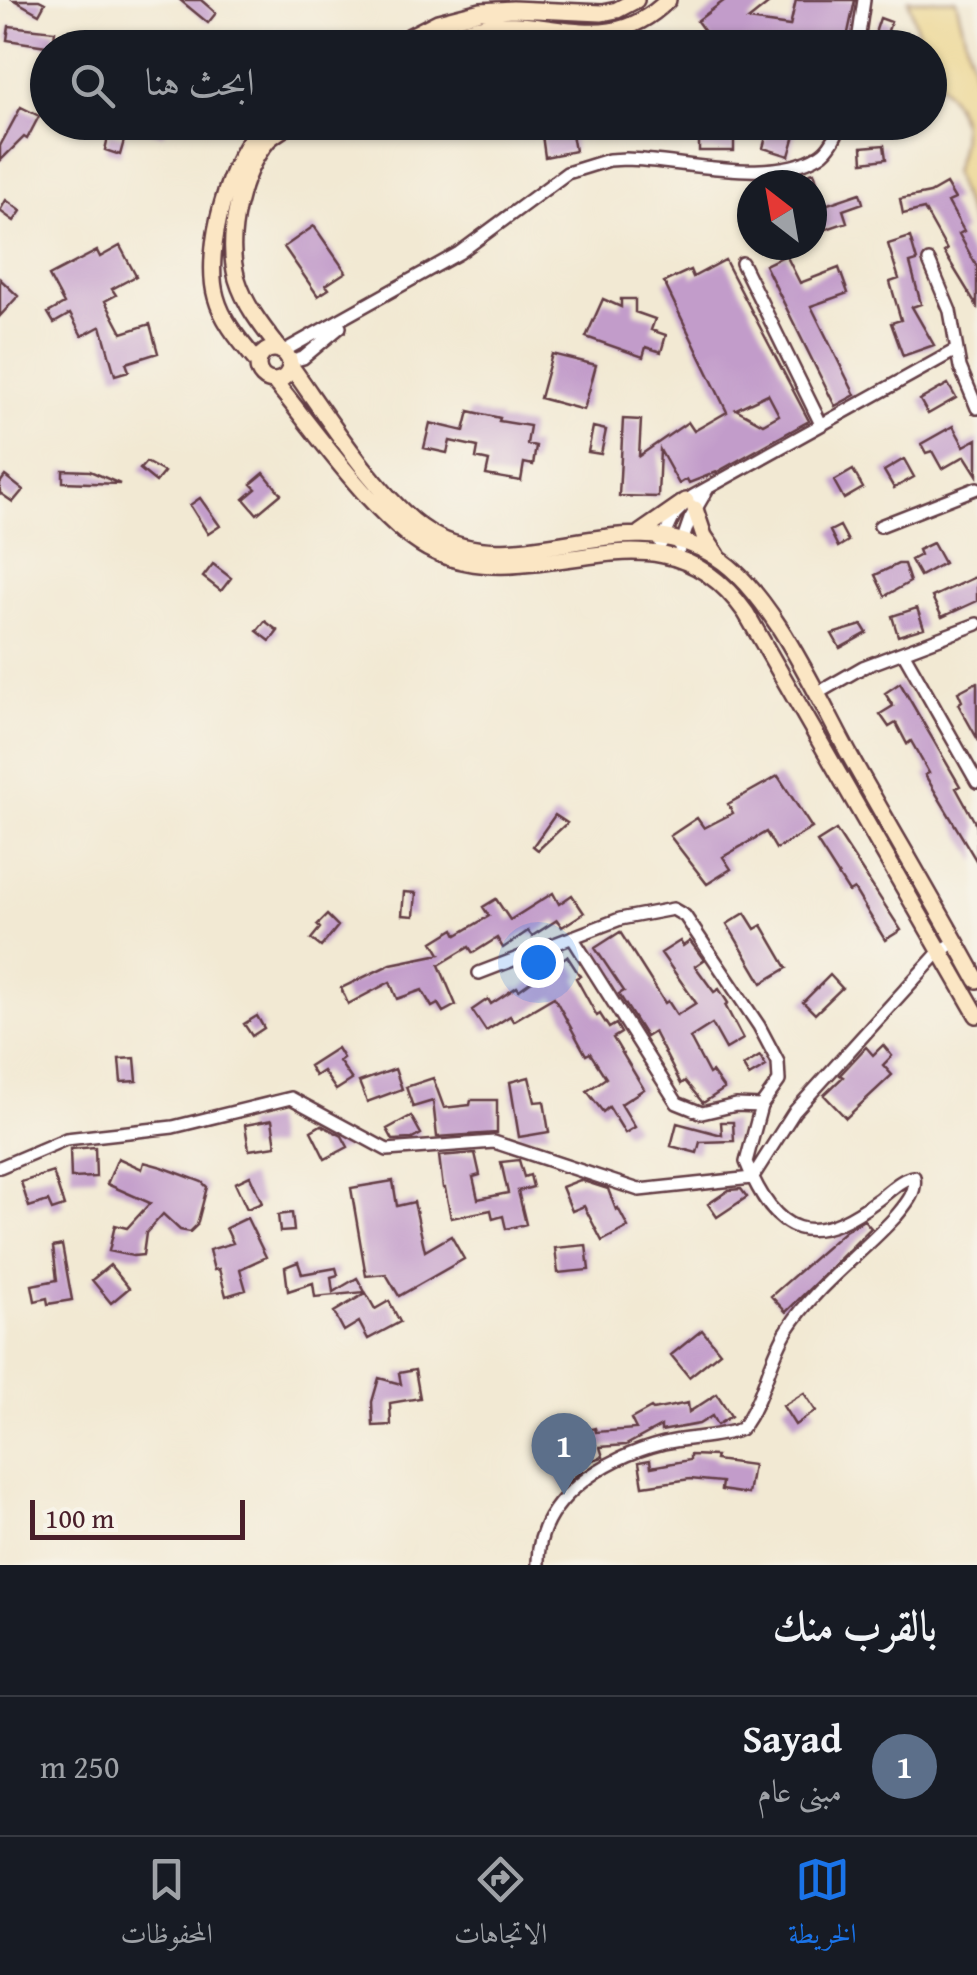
<!DOCTYPE html>
<html lang="ar">
<head>
<meta charset="utf-8">
<style>
  :root { --surface:#171b24; --page:#20242c; --text:#f1f3f6; --muted:#9ea1a6; --line:#363941; --accent:#1a73e8 }
  body { margin:0; font-family:"Gentium Book Plus",Amiri,serif; background:var(--page); color:var(--text); direction:rtl }
  .compass { position:absolute; left:737px; top:170px; width:90px; height:90px; border-radius:50%; background:var(--surface); box-shadow:0 2px 8px #0004; rotate:329deg }
  .scale { position:absolute; left:30px; bottom:25px; width:215px; box-sizing:border-box; padding-left:10px; border:5px solid #4a1f2b; border-top:0; font-size:28px; line-height:35px; white-space:nowrap; color:#4a1f2b; -webkit-text-stroke:8px #f7f3e8; paint-order:stroke }
  .you { position:absolute; left:538px; top:962px; width:35px; height:35px; margin:-25px; border:8px solid #fff; border-radius:50%; background:#1a73e8; box-shadow:0 0 0 15px #1a73e833 }
  .badge { display:grid; place-items:center; width:65px; height:65px; border-radius:50%; background:var(--accent); color:#fff; font-size:32px; font-weight:700 }
  .pin { position:absolute; translate:-50% -82px; filter:drop-shadow(0 2px 5px #0008) }
  .pin::after { content:''; position:absolute; top:52px; width:35px; height:30px; background:inherit; clip-path:polygon(0 0,100% 0,50% 100%) }
  .list { margin:0; padding:0; list-style:none }
  h2 { display:flex; justify-content:space-between; align-items:center; height:130px; margin:0; padding:0 40px; font-size:42px }
  h2 small { font-size:32px; font-weight:400; color:var(--muted) }
  .list li { display:grid; grid-template-columns:65px 1fr auto; gap:30px; align-items:center; box-sizing:border-box; height:140px; padding:0 40px; border-top:2px solid var(--line) }
  .list b { display:block; font-size:38px; white-space:nowrap }
  .list p { margin:0; font-size:32px; white-space:nowrap; color:var(--muted) }
  .list em { font-size:32px; font-style:normal; color:var(--muted) }
  .icon { flex:none; width:55px; height:55px; fill:none; stroke:currentColor; stroke-width:2; stroke-linecap:round; stroke-linejoin:round }
  .map { position:relative; flex:none; width:977px; height:1565px; overflow:hidden; direction:ltr }
  .search { position:absolute; background:var(--surface); box-shadow:0 2px 8px #0004; left:30px; right:30px; top:30px; height:110px; display:flex; align-items:center; gap:25px; box-sizing:border-box; padding:0 35px; border-radius:55px; color:var(--muted); font-size:38px }
  .sheet { height:270px; background:var(--surface) }
  nav { display:flex; justify-content:space-around; align-items:center; box-sizing:border-box; height:140px; border-top:2px solid var(--line); background:var(--surface); font-size:28px; color:var(--muted) }
  nav a { display:grid; justify-items:center; gap:5px }
  nav .on { color:var(--accent) }
  .map>svg:first-child { display:block }
  .sand { fill:#eeda9e; stroke:#9c7c64; stroke-width:2.5 }
  .building { fill:#c29cca; fill-rule:evenodd }
  .lines { fill:none; stroke-linecap:round; stroke-linejoin:round }
  .street-casing { stroke:#633d44; stroke-width:16 }
  .secondary-casing { stroke:#633d44; stroke-width:20 }
  .street { stroke:#fff; stroke-width:11 }
  .secondary { stroke:#fbe6c4; stroke-width:15 }
</style>
</head>
<body>
<div class="map">
<svg width="977" height="1565" viewBox="0 0 977 1565">
  <rect width="100%" height="100%" fill="#f7f3e8"/>
  <filter id="ink" filterUnits="userSpaceOnUse"><feTurbulence type="fractalNoise" baseFrequency=".01" numOctaves="2"/><feDisplacementMap in="SourceGraphic" scale="20" xChannelSelector="R" yChannelSelector="G"/><feConvolveMatrix kernelMatrix="1 2 1 2 8 2 1 2 1" color-interpolation-filters="sRGB"/></filter>
  <filter id="wash" filterUnits="userSpaceOnUse"><feTurbulence type="fractalNoise" baseFrequency=".0048" numOctaves="4" result="noise"/><feDisplacementMap in="SourceGraphic" scale="40" xChannelSelector="R" yChannelSelector="G"/><feGaussianBlur stdDeviation="2.25" result="paint"/><feColorMatrix in="noise" values="0 0 0 0 0 0 0 0 0 0 0 0 0 0 0 0 0 1.4 0 .05"/><feComposite in="paint" operator="in"/></filter>
  <g filter="url(#wash)">
    <rect width="100%" height="100%" fill="#f2e9d3"/>
    <path class="sand" d="M908,0H956L977,85V237L953,172C969,129 965,108 932,76L930,48L923,47Z"/>
    <g id="blocks">
      <path class="building" d="M14,0H39L45,3L39,14Z
        M180,0H201L216,13L208,23Z
        M725,0H773L748,20L790,26L796,0H855L845,47L777,48H765L761,42L754,48L713,43L697,21Z
        M880,18L891,22L882,48H877L876,30Z
        M9,26L55,31L53,47L7,40Z
        M21,107L39,116L27,139L24,137L0,161V146Z
        M132,122H167L163,135L131,125Z
        M570,122L575,151L545,157L541,128Z
        M699,122H720V126L734,127V151H699Z
        M770,122L797,128L789,156L763,148Z
        M109,133L125,137L120,155L105,150Z
        M884,145L886,159L863,162L862,147Z
        M814,172L818,185H780V181Z
        M946,184L955,199L948,202L964,231L959,234L977,267V306L944,252L947,250L924,209L903,214L900,199L930,193Z
        M860,193L863,203L843,210L847,222L824,230L816,208Z
        M6,200L21,211L14,221L0,211Z
        M314,226L346,272L326,285L329,289L318,296L284,247Z
        M910,237L917,261L910,263L921,304L912,307L934,345L903,356L891,323L901,320L890,282L899,279L888,244Z
        M120,246L136,276L112,289L116,295L105,301L122,333L150,324L158,353L126,363L129,371L115,375L101,326L82,336L70,314L54,323L48,313L64,304L49,276L97,251L100,257Z
        M786,255L800,283L839,268L848,293L811,306L855,395L835,406L765,265Z
        M725,260L809,421L717,472L689,483L687,479L679,484L660,450L658,497L619,496L623,419L641,420L639,456L688,422L694,431L727,412L664,282L690,270L693,277ZM768,394L779,415L763,424L736,409Z
        M0,279L18,296L0,316Z
        M603,299L621,307V299H635V312L655,319L651,330L666,335L661,352L646,347L643,357L586,337Z
        M552,354L596,365L584,410L540,398Z
        M948,384L956,398L928,414L920,400Z
        M469,411L500,418L499,421L530,426L527,444L536,446L533,465L524,463L521,481L486,475L489,461L476,458L478,447L450,441L447,453L424,448L430,423L464,431Z
        M953,426L964,446L977,439V475L965,456L942,469L932,451L926,453L921,444Z
        M593,427L606,430L601,454L588,452Z
        M904,459L914,477L894,488L884,471Z
        M146,462L164,472L156,482L140,469Z
        M63,470L90,471L120,484L63,482Z
        M853,470L863,488L844,499L834,481Z
        M264,473L281,494L257,514L244,499L256,489L251,484Z
        M5,476L23,490L13,502L0,493V483Z
        M200,498L220,526L208,534L190,505Z
        M840,526L848,541L838,547L830,531Z
        M933,543L944,563L920,576L911,560L920,555L918,550Z
        M213,564L231,578L221,591L203,577Z
        M898,564H904L910,582L885,596L875,575Z
        M977,576V601L942,617L932,597Z
        M917,608L924,628L898,636L892,616Z
        M265,621L278,631L270,641L257,631Z
        M862,625L867,633L840,648L832,634Z
        M977,682V738L958,704L962,701L958,692Z
        M900,683L960,786L956,788L977,826V862L925,775L929,773L911,741L907,744L896,723L889,727L880,714L893,706L885,693Z
        M778,776L812,828L776,849L766,832L723,857L731,869L707,884L670,836L697,818L704,828L733,813L728,804Z
        M555,815L567,823L538,850L533,846Z
        M836,830L901,930L885,940L854,889L849,892L817,842Z
        M404,892L416,893L414,916L402,915Z
        M553,893L559,904L572,895L584,913L562,927L557,920L532,936L528,931L503,948L497,938L473,953L469,947L439,965L456,1005L443,1012L438,1004L432,1007L422,990L397,999L390,982L348,1004L341,988L391,964L440,954L433,942L454,929L457,935L489,916L483,907L496,899L510,920Z
        M745,913L755,929L762,925L787,968L762,983L727,924Z
        M327,915L338,926L321,947L311,939L320,928L317,925Z
        M620,932L665,1003L668,1001L677,1015L696,1003L661,953L680,941L683,946L690,941L704,960L695,966L714,992L719,989L728,1003L725,1005L743,1039L726,1049L712,1024L690,1038L709,1074L712,1072L724,1089L703,1103L685,1081L681,1084L654,1032L646,1037L619,994L624,991L595,948Z
        M567,956L580,976L576,978L597,1016L600,1014L609,1028L616,1024L621,1033L613,1038L644,1089L621,1104L635,1127L625,1133L609,1107L603,1112L587,1091L606,1078L590,1053L586,1055L554,997L513,1021L510,1016L486,1031L472,1010L488,999L491,1004L517,987L519,990Z
        M830,975L842,988L815,1014L803,1002Z
        M257,1016L264,1028L252,1036L244,1024Z
        M883,1045L892,1056L883,1065L892,1075L846,1118L824,1095L843,1077L840,1075L866,1047L873,1055Z
        M337,1048L343,1058L339,1061L352,1080L336,1090L323,1071L315,1076L309,1066Z
        M760,1056L766,1066L749,1076L743,1066Z
        M135,1058L137,1081L121,1082L119,1059Z
        M395,1069L402,1089L367,1102L359,1082Z
        M529,1077L535,1102L544,1101L549,1132L519,1137L510,1082Z
        M433,1078L444,1108L470,1105L471,1100H497V1133L437,1137L433,1101L413,1107L406,1087Z
        M411,1116L421,1134L412,1139L393,1140L387,1129Z
        M272,1120L276,1146L249,1150L245,1125Z
        M721,1122H733L734,1141L700,1142L697,1153L671,1146L677,1123L722,1135Z
        M321,1125L342,1136L348,1147L325,1159L311,1131Z
        M95,1147L96,1177L71,1178L70,1149Z
        M475,1153L480,1175L473,1177L478,1199L508,1193L501,1162L519,1160L524,1177L530,1175L533,1187L518,1191L526,1224L506,1229L503,1216L493,1219L491,1210L451,1218L445,1188H443L439,1156Z
        M118,1158L142,1169L144,1162L162,1167L202,1182L207,1187L197,1225L190,1232L180,1230L163,1214L146,1233L143,1255L133,1256L109,1251L115,1225L127,1228L150,1203L107,1184Z
        M53,1172L64,1206L52,1210L48,1201L29,1207L21,1182Z
        M250,1176L262,1203L247,1209L235,1183Z
        M580,1180L608,1189L616,1210L618,1208L628,1227L602,1241L584,1206L572,1211L562,1187Z
        M393,1181L397,1206L414,1202L425,1251L451,1236L464,1259L399,1296L386,1274L366,1276L351,1188Z
        M741,1189L747,1197L717,1217L708,1204L729,1190Z
        M292,1213L294,1231L280,1232L278,1215Z
        M247,1218L266,1257L240,1269L246,1290L226,1296L219,1269L214,1270L209,1250L233,1243L226,1228Z
        M864,1220L871,1228L786,1312L771,1296L845,1231Z
        M62,1245L72,1300L48,1304L47,1298L35,1301L32,1285L57,1280L53,1247Z
        M586,1245L589,1270L558,1273L555,1248Z
        M298,1262L302,1274L336,1268L338,1275L331,1277L333,1292L357,1278L365,1292L315,1297L313,1283L288,1291L285,1267Z
        M110,1265L129,1288L111,1303L92,1280Z
        M366,1293L375,1309L389,1301L400,1322L368,1339L359,1322L344,1331L334,1312Z
        M702,1330L720,1352L689,1377L671,1355Z
        M415,1370L420,1398L390,1403L391,1425L373,1426L372,1402L379,1378L401,1384L399,1373Z
        M804,1393L816,1411L795,1425L783,1406Z
        M717,1394L731,1416L717,1425L712,1416L699,1424L661,1431V1426L626,1445L600,1447L603,1457L578,1464L582,1471L563,1486L545,1458L574,1439L573,1434L595,1428L596,1432L636,1429L631,1419L651,1408L653,1410L688,1403L689,1412Z
        M690,1455L716,1456L715,1460L753,1465L748,1494L721,1490L722,1482L690,1479L643,1486L639,1462L650,1460L651,1467L690,1460Z"/>
    </g>
  </g>
  <g filter="url(#ink)">
    <use href="#blocks" fill-opacity="0" stroke="#633d44" stroke-width="2.5"/>
    <g class="lines">
      <defs>
        <path id="street" d="M857,48L864,0
          M929,261L950,311L960,367L977,408
          M742,263L821,424
          M282,352L459,253L567,173L609,160L626,159C682,160 771,186 820,155C831,148 837,133 842,122
          M289,362L303,358L340,327
          M880,526L977,488
          M661,544L675,514L693,496L956,350
          M680,548L690,519L708,488
          M903,652L977,782
          M816,694L863,667L977,624
          M572,937L677,1103L702,1113L736,1105L761,1106
          M479,973L620,919L673,909L685,916L759,1026L778,1062L779,1081L761,1106L746,1162C776,1237 812,1249 876,1201C888,1193 901,1178 914,1177C917,1192 906,1204 897,1215C863,1253 816,1285 788,1329C768,1360 764,1400 741,1429C717,1438 689,1437 664,1443C607,1457 536,1499 538,1565
          M0,1167L66,1139L173,1127L291,1098L387,1150L494,1142L639,1190L752,1178
          M752,1178L794,1112L940,951L956,942"/>
        <path id="secondary" d="M387,48L438,22L481,11L513,9L602,13L617,10L636,0
          M426,48C447,37 469,27 492,25C559,20 611,57 668,0
          M258 365a16 16 0 1 1 32 0a16 16 0 1 1-32 0Z
          M281,351C264,329 245,306 237,279C225,238 240,173 268,140C275,133 285,128 294,122
          M258,363C242,343 223,323 216,297C203,251 229,155 265,122
          M290,365C324,412 381,504 430,533C519,586 623,497 716,557C772,592 818,698 850,756C892,831 936,905 977,980
          M274,381C315,430 380,527 435,552C542,601 659,489 746,613L977,1015
          M695,509L704,536L717,555
          M640,533L686,501"/>
      </defs>
      <use href="#street" class="street-casing"/>
      <use href="#secondary" class="secondary-casing"/>
      <use href="#street" class="street"/>
      <use href="#secondary" class="secondary"/>
    </g>
  </g>
</svg>
<svg class="compass" viewBox="-18 -18 36 36"><path d="M0-13l5 13h-10z" fill="#e53935"/><path d="M0 13l5-13h-10z" fill="#9ea1a6"/></svg>
<div class="scale">100 m</div>
<div class="you"></div>
<div class="pin badge" style="left:564px;top:1495px;background:#5c6f8a">1</div>
<div class="search"><svg class="icon" aria-label="search" viewBox="0 0 24 24"><circle cx="10" cy="10" r="6"/><path d="M15 15l6 6"/></svg>ابحث هنا</div>
</div>
<section class="sheet">
<h2>بالقرب منك<small></small></h2>
<ul class="list">
<li><span class="badge" style="background:#5c6f8a">1</span><div><b>Sayad</b><p>مبنى عام</p></div><em>250 m</em></li>
</ul>
</section>
<nav>
<a class="on"><svg class="icon" aria-label="map" viewBox="0 0 24 24"><path d="M3 6l6-2 6 2 6-2v14l-6 2-6-2-6 2zM9 4v14M15 6v14"/></svg>الخريطة</a>
<a><svg class="icon" aria-label="directions" viewBox="0 0 24 24"><path d="M12 3l9 9-9 9-9-9zM9 14v-3h6M13 9l2 2-2 2"/></svg>الاتجاهات</a>
<a><svg class="icon" aria-label="saved" viewBox="0 0 24 24"><path d="M7 4h10v16l-5-4-5 4z"/></svg>المحفوظات</a>
</nav>
</body>
</html>
